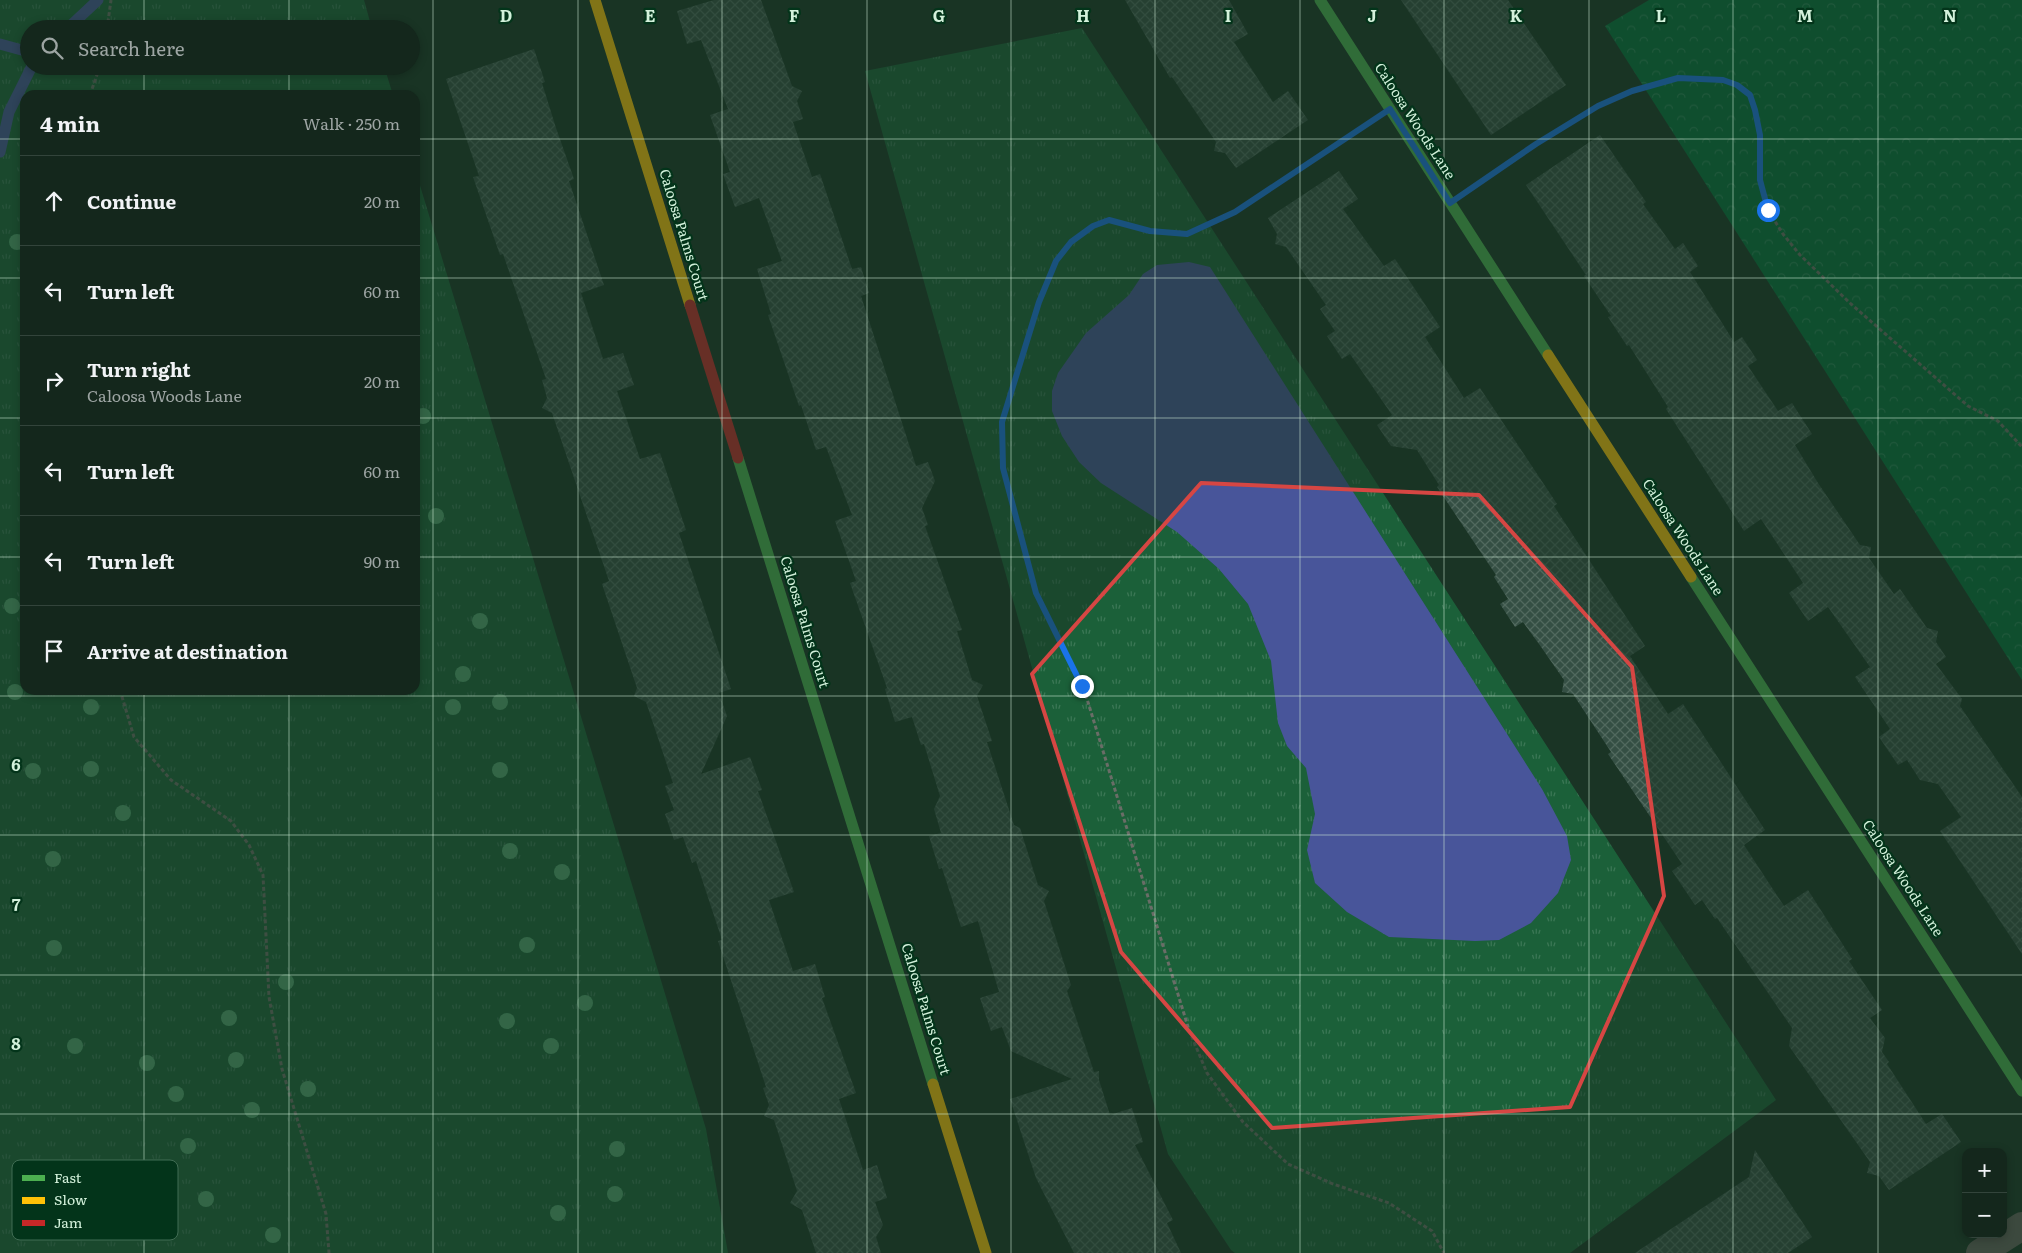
<!DOCTYPE html>
<html lang="en">
<head>
<meta charset="utf-8">
<style>
  :root { --surface:#14271c; --page:#213329; --text:#f1f3f6; --muted:#9da5a3; --line:#33443b }
  body { margin:0; font-family:Literata,serif; background:var(--page); color:var(--text) }
  .controls { position:absolute; right:15px; bottom:15px; display:grid; overflow:hidden; border-radius:10px; box-shadow:0 2px 8px #0003 }
  .controls button { width:45px; height:45px; display:grid; place-items:center; padding:0; border:0; border-bottom:1px solid var(--line); background:var(--surface); color:var(--text); font:25px sans-serif }
  .stop { position:absolute; width:15px; height:15px; margin:-11px; border:4px solid #1a73e8; border-radius:50%; background:#fff }
  .stop.end { background:#1a73e8; border-color:#fff; box-shadow:0 1px 5px #0008 }
  .list { margin:0; padding:0; list-style:none }
  h2 { display:flex; justify-content:space-between; align-items:center; height:65px; margin:0; padding:0 20px; font-size:21px }
  h2 small { font-size:16px; font-weight:400; color:var(--muted) }
  .list li { display:grid; grid-template-columns:32px 1fr auto; gap:15px; align-items:center; box-sizing:border-box; height:90px; padding:0 20px; border-top:1px solid var(--line) }
  .list b { display:block; font-size:19px; white-space:nowrap }
  .list p { margin:0; font-size:16px; white-space:nowrap; color:var(--muted) }
  .list em { font-size:16px; font-style:normal; color:var(--muted) }
  .icon { flex:none; width:28px; height:28px; fill:none; stroke:currentColor; stroke-width:2; stroke-linecap:round; stroke-linejoin:round }
  .map { position:relative; flex:none; width:2022px; height:1253px; overflow:hidden }
  .search { position:absolute; background:var(--surface); box-shadow:0 2px 8px #0003; left:20px; top:20px; width:400px; height:55px; display:flex; align-items:center; gap:12px; box-sizing:border-box; padding:0 18px; border-radius:28px; color:var(--muted); font-size:19px }
  .panel { position:absolute; background:var(--surface); box-shadow:0 2px 8px #0003; left:20px; top:90px; width:400px; height:605px; border-radius:15px }
  .map>svg:first-child { display:block }
  .grass { fill:url(#grass-tufts) }
  .forest { fill:url(#forest-crowns) }
  .water { fill:#48559a }
  .lines { fill:none; stroke-linecap:round; stroke-linejoin:round }
  .stream { stroke:#48559a; stroke-width:11 }
  .building { fill:url(#building-cross-hatch) }
  .path { stroke:#6a6d67; stroke-width:3; stroke-dasharray:4 2.5; stroke-linecap:butt }
  .street { stroke:#66625e; stroke-width:28 }
  .fast { stroke:#4caf50; stroke-width:11 }
  .slow { stroke:#ffc107; stroke-width:11 }
  .jam { stroke:#c62828; stroke-width:11 }
  .tree { fill:#52a170 }
  .route { stroke:#1a73e8; stroke-width:6 }
  .marked { fill:none; stroke:#d64643; stroke-width:4; stroke-linejoin:round }
  .grid { fill:none; stroke:#d3f1db; stroke-width:1; stroke-opacity:0.55 }
  .labels { text-anchor:middle; stroke-width:4.5; stroke-linejoin:round; paint-order:stroke }
  .street-label { font-size:14px; fill:#d3f1db; stroke:#03341a }
  .key { fill:#03341a; stroke:#416d54; stroke-width:1 }
  .key-label { font-size:14px; fill:#d3f1db }
  .grid-label { font-size:16px; text-anchor:middle; font-weight:bold; fill:#d3f1db; stroke:#03341a; stroke-width:4.5; stroke-linejoin:round; paint-order:stroke }
</style>
</head>
<body>
<div class="map">
<svg width="2022" height="1253" viewBox="0 0 2022 1253">
  <defs>
    <pattern id="grass-tufts" width="24" height="20" patternUnits="userSpaceOnUse" patternTransform="scale(1.25)"><rect width="24" height="20" fill="#1b6039"/><path d="M3 7l-1-3M5 7V3M7 7l1-3M15 17l-1-3M17 17v-4M19 17l1-3" fill="none" stroke="#3b7755"/></pattern>
    <pattern id="forest-crowns" width="20" height="18" patternUnits="userSpaceOnUse" patternTransform="scale(1.25)"><rect width="20" height="18" fill="#046d3b"/><path d="M2 6a3 3 0 1 1 6 0M12 15a3 3 0 1 1 6 0" fill="none" stroke="#288257"/></pattern>
    <pattern id="building-cross-hatch" width="8" height="8" patternUnits="userSpaceOnUse" patternTransform="scale(1.25)"><rect width="8" height="8" fill="#354f44"/><path d="M0 0l8 8M0 8l8-8" fill="none" stroke="#51695e"/></pattern>
  </defs>
  <rect width="100%" height="100%" fill="#1a3425"/>
  <path class="grass" d="M0,0H364L372,29H29V66H384L393,95H25V690H415V169L706,1129L728,1253H0Z
    M1082,28L1776,1100L1570,1253H1235L1231,1250L1168,1154L865,71Z"/>
  <path class="forest" d="M1649,0H2022V680L1605,26Z"/>
  <path class="water" d="M1189,262L1210,267L1542,789L1567,836L1571,860L1558,893L1531,923L1499,940L1475,941L1389,937L1347,912L1315,883L1307,850L1315,814L1306,768L1287,746L1278,723L1271,661L1248,604L1219,569L1177,532L1101,483L1079,462L1062,436L1052,411V391L1058,373L1086,333L1129,295L1143,274L1157,265Z"/>
  <g class="lines">
    <path class="stream" d="M67,29L98,0
      M0,44L29,52
      M0,152L9,112L32,66"/>
  </g>
  <path class="building" d="M714,0H761L792,86L802,91L797,101L803,119L793,122L812,177L820,174L852,269L861,267L869,293L861,296L916,466L928,462L935,481L922,508L928,525L925,526L962,630L957,631L972,680L983,685L977,696L992,741L987,742L1014,825L1020,828L1038,885L1049,891L1044,901L1071,985L1067,991L1094,1072L1099,1071V1080L1110,1115L1132,1108L1143,1142L1135,1145L1173,1220L1167,1223L1181,1253H1074L1036,1178L1010,1099L1072,1079L1011,1051L1002,1027L991,1031L980,998L999,992L978,921L961,927L942,868L939,869L929,836L941,833L934,809L940,796L924,744L921,745L912,717L895,722L885,689L887,688L850,583L856,581L835,521L852,515L826,447L816,450L801,405L799,406L768,315L771,314L757,269L782,261L759,198L735,207L723,174L730,172L710,115L728,109L701,40L687,44L677,11Z
    M1125,0H1229L1248,34L1234,42L1273,102L1288,91L1308,120L1236,168L1225,153L1214,151L1216,142L1172,77L1170,78Z
    M1401,0H1508L1566,85L1491,135Z
    M534,49L545,82L542,83L556,128L574,179L569,181L604,285L581,293L603,359L623,353L634,385L617,391L640,459L660,453L686,530L679,533L731,689L719,693L727,716L701,774L750,757L762,790L758,791L794,892L769,900L793,971L815,964L825,997L822,998L856,1093L839,1099L863,1170L877,1165L887,1198L875,1202L883,1225L876,1237L881,1253H816L802,1210L790,1203L797,1191L774,1120L764,1116L769,1105L763,1088L766,1087L718,941L722,940L696,861L692,863L683,837L674,840L665,814L674,810L665,786L673,783L646,702L634,696L637,688L602,584L609,581L552,413L542,408L547,398L542,380L546,379L503,254L500,255L473,177L479,176L446,79Z
    M1600,135L1646,202L1643,204L1675,249L1683,243L1698,266L1690,272L1734,342L1742,337L1757,360L1748,366L1778,411L1792,403L1812,434L1795,445L1818,483L1860,545L1871,547L1869,558L1894,594L1900,589L1927,628L1938,631L1936,642L1946,657L1936,664L1962,699L1960,706L2022,797V954L1940,831L1961,817L1938,784L1920,780L1907,760L1898,765L1879,737L1890,729L1855,677L1870,667L1828,607L1808,621L1789,593L1803,583L1761,519L1744,531L1666,409L1668,407L1629,345L1627,346L1608,317L1611,316L1584,276L1586,275L1526,185Z
    M1339,171L1358,199L1343,209L1384,266L1395,259L1440,327L1425,337L1464,398L1480,388L1557,504L1554,506L1645,646L1630,656L1668,714L1683,704L1765,830L1744,845L1784,906L1808,890L1852,959L1849,961L1882,1010L1870,1018L1885,1038L1882,1052L1889,1062L1887,1064L1926,1124L1942,1114L1961,1142L1889,1190L1879,1176L1867,1173L1870,1162L1789,1046L1792,1028L1717,918L1715,919L1702,900L1695,905L1672,871L1682,864L1608,754L1611,752L1573,694L1562,692L1564,680L1539,644L1523,622L1515,627L1500,604L1508,599L1494,577L1496,575L1437,487L1439,485L1417,450L1391,446L1377,425L1392,415L1350,354L1342,359L1327,336L1335,331L1320,309L1326,305L1286,247L1275,244L1277,234L1268,218Z
    M1755,1150L1812,1237L1788,1253H1635L1749,1177Z"/>
  <g class="lines">
    <path class="path" d="M107,29L111,0
      M90,95L100,66
      M1362,127L1235,212L1187,234L1150,231L1109,220L1093,226L1071,242L1056,261L1039,302L1001,422L1003,468L1036,593L1083,686L1189,1030L1207,1073L1243,1122L1288,1164L1333,1184L1389,1203L1432,1231L1444,1253
      M1477,184L1536,144L1598,106L1632,91L1678,78L1723,81L1737,85L1749,95L1755,110L1760,135L1761,180L1768,210L1783,234L1800,255L1851,304L1968,406L1998,421L2022,447
      M120,690L134,737L171,780L231,821L249,845L263,875L269,997L282,1069L326,1214L329,1253"/>
    <path class="street" d="M1980,1253L2022,1226"/>
    <path class="fast" d="M1320,0L1548,355
      M738,458L933,1084
      M1691,577L2022,1091"/>
    <path class="slow" d="M595,0L690,305
      M1548,355L1691,577
      M933,1084L986,1253"/>
    <path class="jam" d="M690,305L738,458"/>
  </g>
  <g class="tree">
    <circle cx="17" cy="242" r="8"/>
    <circle cx="423" cy="416" r="8"/>
    <circle cx="436" cy="516" r="8"/>
    <circle cx="12" cy="606" r="8"/>
    <circle cx="480" cy="621" r="8"/>
    <circle cx="463" cy="674" r="8"/>
    <circle cx="15" cy="692" r="8"/>
    <circle cx="500" cy="702" r="8"/>
    <circle cx="91" cy="707" r="8"/>
    <circle cx="453" cy="707" r="8"/>
    <circle cx="91" cy="769" r="8"/>
    <circle cx="500" cy="770" r="8"/>
    <circle cx="33" cy="771" r="8"/>
    <circle cx="123" cy="813" r="8"/>
    <circle cx="510" cy="851" r="8"/>
    <circle cx="53" cy="859" r="8"/>
    <circle cx="562" cy="872" r="8"/>
    <circle cx="527" cy="945" r="8"/>
    <circle cx="54" cy="948" r="8"/>
    <circle cx="286" cy="982" r="8"/>
    <circle cx="585" cy="1003" r="8"/>
    <circle cx="229" cy="1018" r="8"/>
    <circle cx="507" cy="1021" r="8"/>
    <circle cx="75" cy="1046" r="8"/>
    <circle cx="551" cy="1046" r="8"/>
    <circle cx="236" cy="1060" r="8"/>
    <circle cx="147" cy="1063" r="8"/>
    <circle cx="308" cy="1089" r="8"/>
    <circle cx="176" cy="1094" r="8"/>
    <circle cx="252" cy="1110" r="8"/>
    <circle cx="188" cy="1146" r="8"/>
    <circle cx="617" cy="1149" r="8"/>
    <circle cx="615" cy="1194" r="8"/>
    <circle cx="206" cy="1199" r="8"/>
    <circle cx="558" cy="1213" r="8"/>
    <circle cx="273" cy="1235" r="8"/>
  </g>
  <g class="lines">
    <path class="route" d="M1082,686L1036,593L1003,468L1002,422L1039,302L1056,261L1071,242L1093,226L1109,220L1150,231L1187,234L1235,212L1390,109L1450,203L1536,144L1598,106L1632,91L1678,78L1723,80L1737,85L1750,95L1755,110L1760,135V180L1768,210"/>
  </g>
  <path d="M0 0H2022V1253H0ZM1201,483L1479,495L1632,667L1664,896L1570,1107L1272,1128L1121,952L1032,674Z" fill="#1a3425" fill-opacity=".55" fill-rule="evenodd"/>
  <path class="marked" d="M1201,483L1479,495L1632,667L1664,896L1570,1107L1272,1128L1121,952L1032,674Z"/>
  <path class="grid" d="M144,0V29M289,0V29M433,0V1253M578,0V1253M722,0V1253M867,0V1253M1011,0V1253M1155,0V1253M1300,0V1253M1444,0V1253M1589,0V1253M1733,0V1253M1878,0V1253M144,66V95M289,66V95M0,139H25M415,139H2022M0,278H25M415,278H2022M0,418H25M415,418H2022M0,557H25M415,557H2022M144,690V1253M289,690V1253M0,696H2022M0,835H2022M0,975H2022M0,1114H2022"/>
  <g class="labels">
    <g class="street-label">
      <text transform="translate(1415 121) rotate(57)" y="5">Caloosa Woods Lane</text>
      <text transform="translate(684 235) rotate(73)" y="5">Caloosa Palms Court</text>
      <text transform="translate(1683 537) rotate(57)" y="5">Caloosa Woods Lane</text>
      <text transform="translate(805 622) rotate(73)" y="5">Caloosa Palms Court</text>
      <text transform="translate(1903 878) rotate(57)" y="5">Caloosa Woods Lane</text>
      <text transform="translate(926 1009) rotate(73)" y="5">Caloosa Palms Court</text>
    </g>
  </g>
  <rect x="12" y="1160" width="166" height="80" rx="8" class="key"/>
  <rect x="22" y="1175" width="23" height="6" fill="#4caf50"/>
  <rect x="22" y="1197" width="23" height="7" fill="#ffc107"/>
  <rect x="22" y="1220" width="23" height="6" fill="#c62828"/>
  <g class="key-label">
    <text x="54" y="1183">Fast</text>
    <text x="54" y="1205">Slow</text>
    <text x="54" y="1228">Jam</text>
  </g>
  <g class="grid-label">
    <text x="506" y="22">D</text>
    <text x="650" y="22">E</text>
    <text x="794" y="22">F</text>
    <text x="939" y="22">G</text>
    <text x="1083" y="22">H</text>
    <text x="1228" y="22">I</text>
    <text x="1372" y="22">J</text>
    <text x="1516" y="22">K</text>
    <text x="1661" y="22">L</text>
    <text x="1805" y="22">M</text>
    <text x="1950" y="22">N</text>
    <text x="16" y="771">6</text>
    <text x="16" y="911">7</text>
    <text x="16" y="1050">8</text>
  </g>
</svg>
<div class="controls">
<button>+</button>
<button>−</button>
</div>
<div class="stop" style="left:1768px;top:210px"></div>
<div class="stop end" style="left:1082px;top:686px"></div>
<div class="search"><svg class="icon" aria-label="search" viewBox="0 0 24 24"><circle cx="10" cy="10" r="6"/><path d="M15 15l6 6"/></svg>Search here</div>
<section class="panel">
<h2>4 min<small>Walk · 250 m</small></h2>
<ul class="list">
<li><svg class="icon" aria-label="ahead" viewBox="0 0 24 24"><path d="M12 20V5M6 11l6-6 6 6"/></svg><div><b>Continue</b></div><em>20 m</em></li>
<li><svg class="icon" aria-label="left" viewBox="0 0 24 24"><path d="M17 20v-9H6M10 6l-5 5 5 5"/></svg><div><b>Turn left</b></div><em>60 m</em></li>
<li><svg class="icon" aria-label="right" viewBox="0 0 24 24"><path d="M7 20v-9h11M14 6l5 5-5 5"/></svg><div><b>Turn right</b><p>Caloosa Woods Lane</p></div><em>20 m</em></li>
<li><svg class="icon" aria-label="left" viewBox="0 0 24 24"><path d="M17 20v-9H6M10 6l-5 5 5 5"/></svg><div><b>Turn left</b></div><em>60 m</em></li>
<li><svg class="icon" aria-label="left" viewBox="0 0 24 24"><path d="M17 20v-9H6M10 6l-5 5 5 5"/></svg><div><b>Turn left</b></div><em>90 m</em></li>
<li><svg class="icon" aria-label="arrive" viewBox="0 0 24 24"><path d="M6 21V4h12l-3 4 3 4H6"/></svg><div><b>Arrive at destination</b></div></li>
</ul>
</section>
</div>
</body>
</html>
